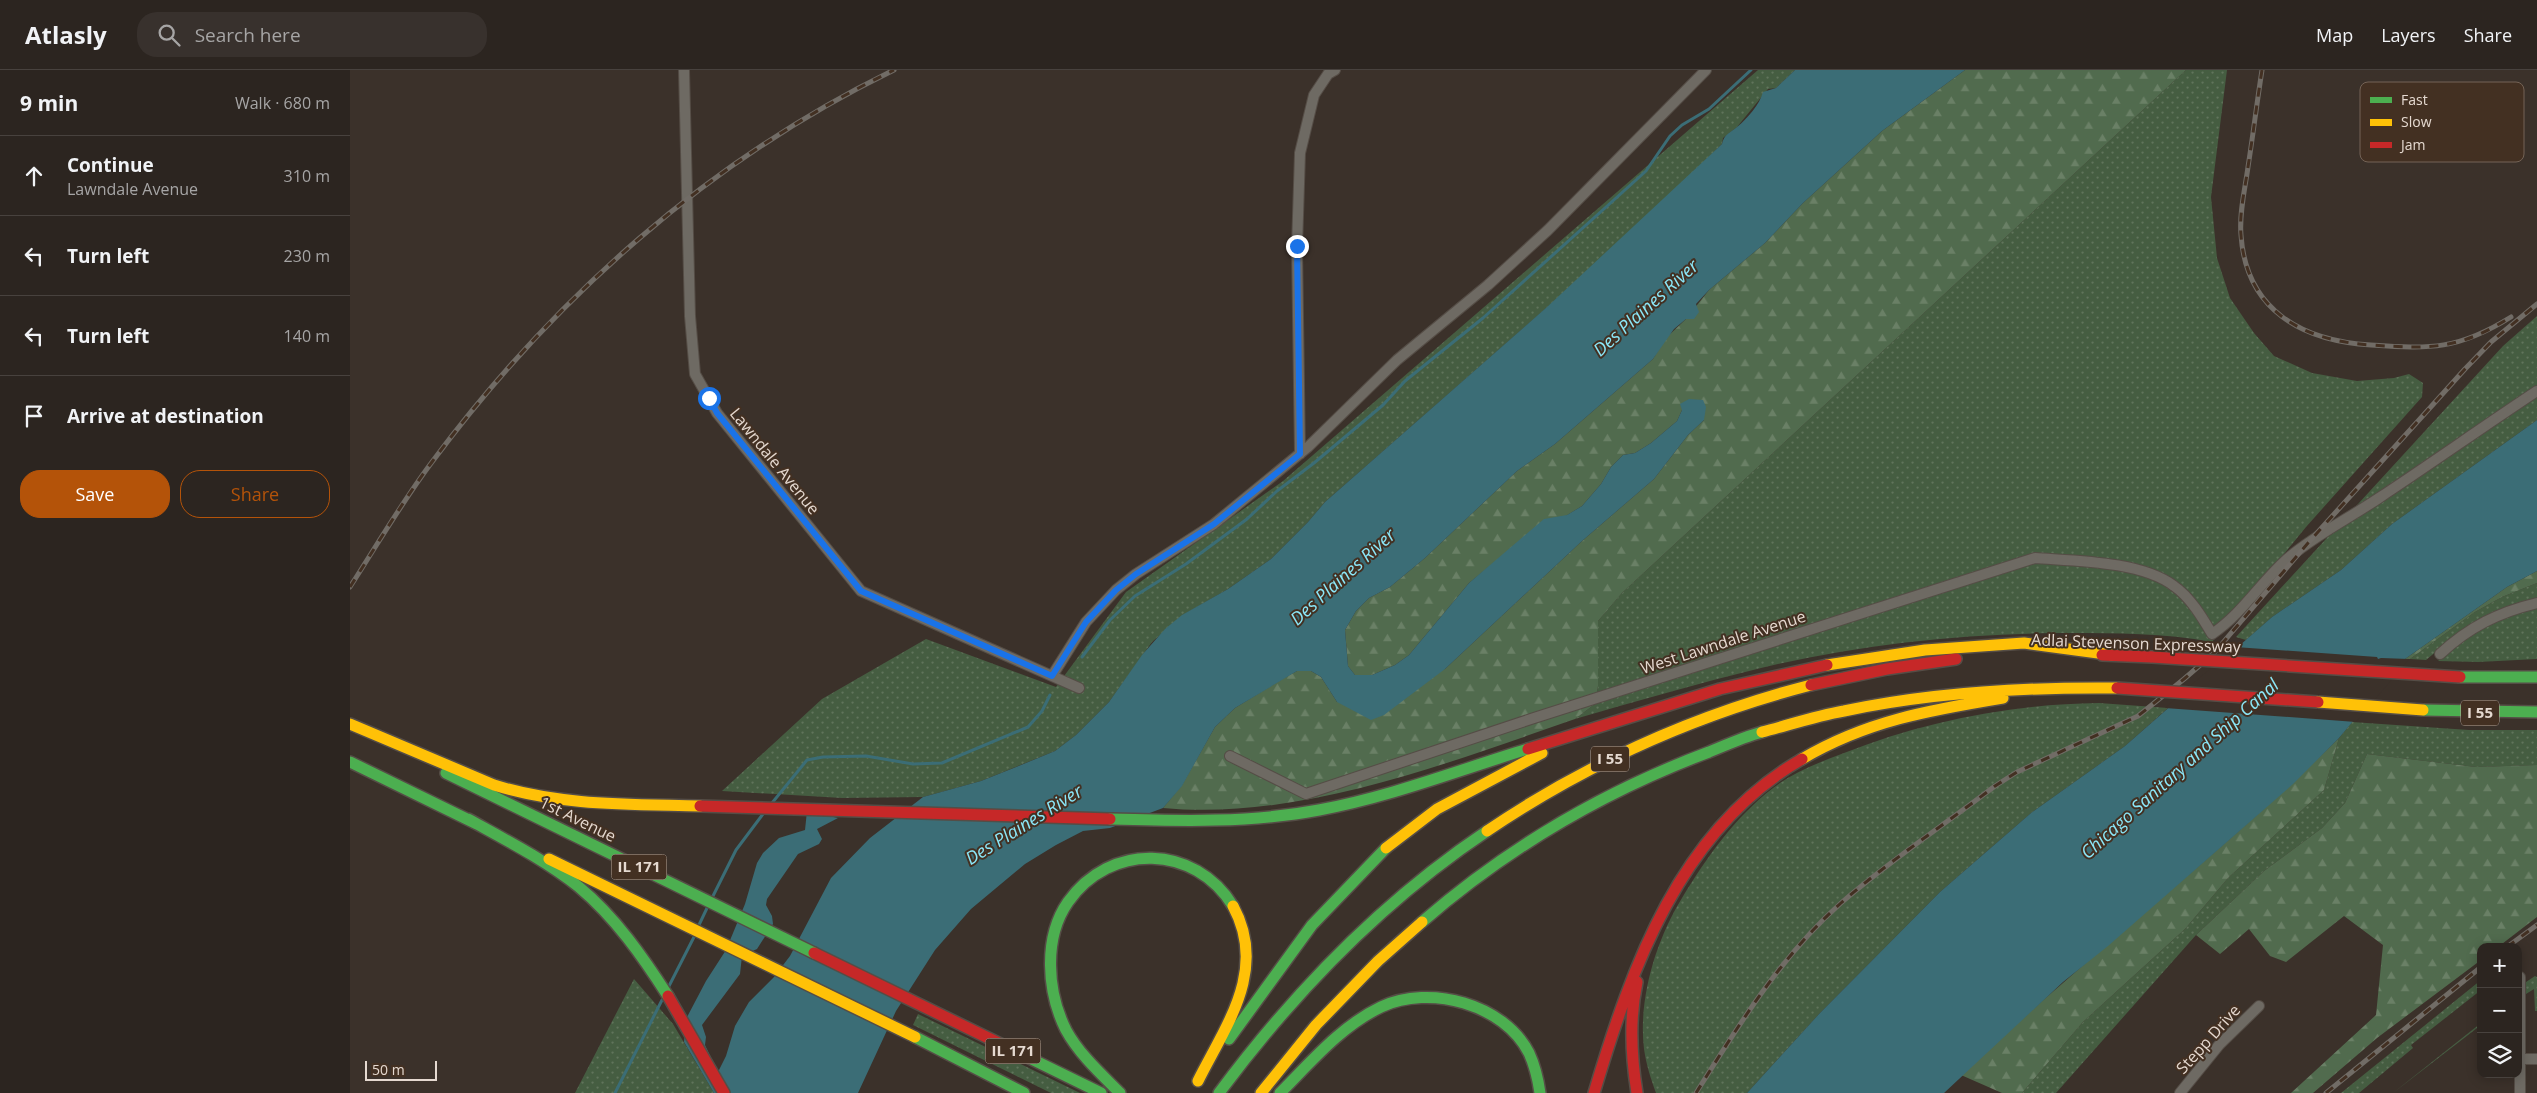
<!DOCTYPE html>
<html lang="en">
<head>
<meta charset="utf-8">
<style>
  :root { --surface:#2c2520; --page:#38312d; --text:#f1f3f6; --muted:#a6a5a5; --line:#48423e; --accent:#b45309 }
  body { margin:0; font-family:"Open Sans",sans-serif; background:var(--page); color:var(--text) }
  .controls { position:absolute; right:15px; bottom:15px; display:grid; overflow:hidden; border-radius:10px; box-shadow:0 2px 12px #0003 }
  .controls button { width:45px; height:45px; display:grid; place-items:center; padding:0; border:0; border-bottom:1px solid var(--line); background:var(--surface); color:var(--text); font:25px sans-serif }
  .scale { position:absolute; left:15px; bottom:12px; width:72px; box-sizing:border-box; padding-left:5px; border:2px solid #e5d9d0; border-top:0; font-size:14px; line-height:18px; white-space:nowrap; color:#e5d9d0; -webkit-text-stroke:4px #433022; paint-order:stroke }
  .stop { position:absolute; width:15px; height:15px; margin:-11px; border:4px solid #1a73e8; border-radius:50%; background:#fff }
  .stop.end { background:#1a73e8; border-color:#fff; box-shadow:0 1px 5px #0008 }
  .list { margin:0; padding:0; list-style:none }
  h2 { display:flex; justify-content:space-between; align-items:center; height:65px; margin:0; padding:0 20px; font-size:21px }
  h2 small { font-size:16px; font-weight:400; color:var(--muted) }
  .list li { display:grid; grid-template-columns:32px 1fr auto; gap:15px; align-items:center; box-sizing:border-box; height:80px; padding:0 20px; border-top:1px solid var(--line) }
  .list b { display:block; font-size:19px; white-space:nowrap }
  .list p { margin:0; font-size:16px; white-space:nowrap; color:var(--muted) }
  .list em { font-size:16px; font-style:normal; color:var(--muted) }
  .actions { display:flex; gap:10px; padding:15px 20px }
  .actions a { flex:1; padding:11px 0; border:1px solid var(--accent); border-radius:20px; text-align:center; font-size:18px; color:var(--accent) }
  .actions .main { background:var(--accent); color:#fff }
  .icon { flex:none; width:28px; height:28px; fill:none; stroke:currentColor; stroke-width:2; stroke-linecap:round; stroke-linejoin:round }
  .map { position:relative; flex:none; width:2187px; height:1023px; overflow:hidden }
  header { display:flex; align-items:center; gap:30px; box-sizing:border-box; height:70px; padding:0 25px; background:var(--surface); border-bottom:1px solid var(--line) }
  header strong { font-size:24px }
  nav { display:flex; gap:28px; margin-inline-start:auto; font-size:18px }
  .search { width:350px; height:45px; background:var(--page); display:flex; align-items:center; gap:12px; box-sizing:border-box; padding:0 18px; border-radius:20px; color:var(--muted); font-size:19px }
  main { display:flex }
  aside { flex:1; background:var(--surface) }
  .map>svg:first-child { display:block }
  .grass { fill:url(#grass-dots) }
  .forest { fill:url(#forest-firs) }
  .water { fill:#3b6d76 }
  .pier { fill:#3b312a }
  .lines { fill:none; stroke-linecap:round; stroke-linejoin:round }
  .stream { stroke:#3b6d76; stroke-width:3 }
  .street-casing { stroke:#554d46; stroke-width:12 }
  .fast-casing { stroke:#554d46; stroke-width:14 }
  .slow-casing { stroke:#554d46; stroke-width:14 }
  .jam-casing { stroke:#554d46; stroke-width:14 }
  .street { stroke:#6e6a63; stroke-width:10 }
  .fast { stroke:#4caf50; stroke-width:11 }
  .slow { stroke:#ffc107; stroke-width:11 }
  .jam { stroke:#c62828; stroke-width:11 }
  .rail-casing { stroke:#716c66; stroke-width:5 }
  .rail { stroke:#433022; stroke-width:3; stroke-dasharray:9; stroke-linecap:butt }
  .slow-bridge-casing { stroke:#554d46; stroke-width:14; stroke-linecap:butt }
  .jam-bridge-casing { stroke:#554d46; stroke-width:14; stroke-linecap:butt }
  .slow-bridge { stroke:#ffc107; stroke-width:11 }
  .jam-bridge { stroke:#c62828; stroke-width:11 }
  .route { stroke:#1a73e8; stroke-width:6 }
  .labels { text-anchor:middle; stroke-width:4; stroke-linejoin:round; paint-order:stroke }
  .shield { fill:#433022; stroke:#b4a69c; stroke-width:1 }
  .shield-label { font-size:15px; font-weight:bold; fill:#e5d9d0 }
  .street-label { font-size:16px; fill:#e5d9d0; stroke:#433022 }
  .water-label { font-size:18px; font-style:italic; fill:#8be7f8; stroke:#433022 }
  .key { fill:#433022; stroke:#746356; stroke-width:1 }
  .key-label { font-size:14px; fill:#e5d9d0 }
</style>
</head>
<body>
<header>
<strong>Atlasly</strong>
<div class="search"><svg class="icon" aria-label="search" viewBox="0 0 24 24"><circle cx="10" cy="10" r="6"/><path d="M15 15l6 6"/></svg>Search here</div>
<nav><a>Map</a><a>Layers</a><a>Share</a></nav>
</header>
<main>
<aside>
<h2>9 min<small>Walk · 680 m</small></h2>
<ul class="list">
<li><svg class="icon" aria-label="ahead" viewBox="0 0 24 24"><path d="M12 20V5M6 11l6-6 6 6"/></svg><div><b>Continue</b><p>Lawndale Avenue</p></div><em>310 m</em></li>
<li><svg class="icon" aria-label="left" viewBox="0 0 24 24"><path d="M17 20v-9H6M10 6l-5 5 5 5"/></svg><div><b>Turn left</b></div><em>230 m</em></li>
<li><svg class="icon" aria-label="left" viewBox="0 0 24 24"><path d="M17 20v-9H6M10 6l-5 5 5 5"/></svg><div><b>Turn left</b></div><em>140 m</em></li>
<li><svg class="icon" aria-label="arrive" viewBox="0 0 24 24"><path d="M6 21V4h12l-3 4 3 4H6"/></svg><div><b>Arrive at destination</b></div></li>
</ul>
<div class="actions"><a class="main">Save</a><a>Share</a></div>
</aside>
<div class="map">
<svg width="2187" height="1023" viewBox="0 0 2187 1023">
  <defs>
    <pattern id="grass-dots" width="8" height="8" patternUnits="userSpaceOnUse" patternTransform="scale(1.25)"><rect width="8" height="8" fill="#455d41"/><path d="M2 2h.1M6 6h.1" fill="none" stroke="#60745b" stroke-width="1.8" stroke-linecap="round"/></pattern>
    <pattern id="forest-firs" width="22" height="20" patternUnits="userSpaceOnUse" patternTransform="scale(1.25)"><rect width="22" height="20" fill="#516b4e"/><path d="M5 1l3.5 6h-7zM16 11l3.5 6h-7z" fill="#6a8066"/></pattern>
  </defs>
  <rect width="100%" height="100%" fill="#3b312a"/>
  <path class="grass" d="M1408,0H1445L1426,18L1418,19L1387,57L1373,68L1372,74L1275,169L975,432L958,452L921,489L878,519L833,545L802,572L759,632L726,665L705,681L631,711L573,727L492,728L372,721L472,629L576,569L706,617L776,522L933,411Z
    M1836,0H1877L1861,127L1867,188L1880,228L1904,263L1924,286L1962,303L2007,311L2044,308L2059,304L2073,313L2072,327L1956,457L1862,572C1814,563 1766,563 1718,563C1615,563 1511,574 1411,598C1349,613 1287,631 1225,649L1245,634L1248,616V551L1272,523Z
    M2187,246V350L2042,454L1991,500L1922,547L1896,570L1886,567L2153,276Z
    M2187,513V530L2094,575L2076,590L2060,589L2125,542L2152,527Z
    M2187,537V589L2128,592L2088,591L2106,575L2145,550Z
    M1749,633L1818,638L1775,676L1681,743L1590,822L1469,944L1397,1023H1306C1301,1009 1296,994 1294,979C1288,929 1306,870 1332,828C1357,787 1385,747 1423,718C1444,702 1470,692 1494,683C1575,651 1662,634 1749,633Z
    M2002,652L2119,660H2187V695L2126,697L2017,684L1995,733L1972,758L1914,801L1846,865L1706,1023H1672L1733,952L1835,859L1878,808L1974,720L1989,668Z
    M2185,906L2187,907V941H2185L2184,919L2176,924V912Z
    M284,909L323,954L364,1023H225Z
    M2131,910V920L2061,975L2063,978L2009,1023H1991Z
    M568,944L730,1023H701L563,955Z
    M2131,953V955L2043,1023Z"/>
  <path class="forest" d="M1615,0H1836L1272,523L1248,551V616L1245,634L1225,649C1098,693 949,751 813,738L832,715L865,657L885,638L934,608L947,601H961L971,607L987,632L1095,599L1232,471L1304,409L1338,365L1354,350L1332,340L1327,351L1301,373L1285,383L1273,385L1261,397L1251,414L1232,436L1157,482L1119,513L1059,585L1045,595L1022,605H1005L998,596L995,560L1006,541L1019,528L1040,517L1075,488L1167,401L1205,374L1303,289L1316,268L1336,249L1359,220L1415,173L1453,133L1532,61Z
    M2187,501V513L2152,527L2125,542L2060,589H2055L2157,517Z
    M1989,668L1974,720L1878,808L1835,859L1733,952L1672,1023H1652L1611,1005C1645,974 1678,943 1713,913C1805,832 1901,755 1989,668Z
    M2017,684L2126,697L2187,695V847L2148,877H2131V890L2027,968L1963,1023H1941L2026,945L2033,875L1994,846L1936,892L1920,886L1899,859L1870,884L1846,865L1914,801L1972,758L1995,733Z"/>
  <path class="water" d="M1445,0H1615L1532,61L1453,133L1415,173L1359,220L1346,234L1349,242L1344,249H1336L1324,259L1303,289L1205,374L1167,401L1075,488L1040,517L1019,528L1006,541L995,560L998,596L1005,605H1022L1045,595L1059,585L1119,513L1194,449L1217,445L1232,436L1251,414L1261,397L1273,385L1285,383L1301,373L1327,351L1332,340L1330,334L1339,329L1353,330L1356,337L1354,350L1338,365L1304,409L1232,471L1095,599L1034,645L1021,650L987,632L971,607L961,601H947L885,638L865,657L832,716L813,738L760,758L733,761L706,775L675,794L621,839L585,880L546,941L508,1023H364L334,972L336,949L356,911L376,880L395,834L407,793L413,783L429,768L455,760L457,741L488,748L467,759L472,769L469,774L448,784L417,829L416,835L422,846L423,854L407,879L392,886L390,904L352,955L356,967L355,975L368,1002L376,986L385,956L399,932L424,907L440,886L481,808L520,768L573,727L631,711L671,695L705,681L726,665L759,632L792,585L815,559L832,545L878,519L921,489L958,452L975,432L1197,237L1372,74C1374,64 1380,63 1387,57C1397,49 1410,34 1413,22L1426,18Z
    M2187,350V501L2157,517L2055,589L1989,668L1943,714L1758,876L1713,912L1594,1023H1397L1469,944L1590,822L1681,743L1775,676L1922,547L1991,500L2042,454Z"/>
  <path class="pier" d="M1885,577L2027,587L2028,589L2031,588L2059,589L2006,652L1815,638Z"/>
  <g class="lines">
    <path class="stream" d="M732,587L760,550L785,526L836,494L897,449L927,421L964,393L1033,335L1055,311L1133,248L1296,101L1320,66L1332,55L1359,39L1401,0
      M422,733L457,690L473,687L516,686L563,694L592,693L678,657L692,641L700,625
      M362,828L386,780L413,744
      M348,857L358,836
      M318,918L345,865
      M265,1023L312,930"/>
    <defs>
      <path id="street" d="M334,0L340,246L345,304L367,343L511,521L729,618
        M950,384L947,177L950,83L964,25L978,4L985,0
        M2090,584C2119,557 2149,542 2187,533
        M702,606L736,552L766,520L786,504L864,454L958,377L1047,290L1138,215L1198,160L1356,0
        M880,686L956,724L1184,648L1685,488C1725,491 1791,491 1824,516C1840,527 1852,547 1862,564C1893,543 1910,513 1937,489C1965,465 1998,449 2029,428C2082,393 2134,356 2187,321
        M2170,989H2187
        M1830,1023L1869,975L1909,936
        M2170,1023V907"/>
      <path id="fast" d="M2110,607H2187
        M2073,640L2187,642
        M0,692L127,754
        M96,703L464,883
        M118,749C156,770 195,790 229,817C265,847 293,887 318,926
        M760,749C831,751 900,753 969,740C1040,727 1109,700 1178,679
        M1072,852C1156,779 1255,721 1359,682C1376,675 1394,667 1412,662
        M565,967L674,1023
        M879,969L962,855L1036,778
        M665,981L751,1023
        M770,1023C751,1004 729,984 716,960C697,922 693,868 718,832C760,772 845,774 883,836
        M869,1023C945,921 1031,832 1137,761
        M930,1023C961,992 991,956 1031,937C1080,914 1154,934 1179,983C1185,996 1188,1009 1190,1023"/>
      <path id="slow" d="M1477,595L1575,580L1674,573L1763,585
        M0,654L144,715C211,736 281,734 350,736
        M1412,662C1439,655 1466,646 1494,641C1584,622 1675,617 1767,618
        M1452,689C1516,651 1580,640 1653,628
        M1137,761C1236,694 1345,645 1461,615
        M1036,778L1087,739L1192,683
        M199,789L565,967
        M848,1011C876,955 918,900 883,836
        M911,1023L966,955L1028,891L1072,852"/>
      <path id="jam" d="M1752,585L1802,587
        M1461,615L1537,599L1606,589
        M1178,679L1370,619L1477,595
        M350,736L760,749
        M464,883L665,981
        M1287,912C1279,949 1281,986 1287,1023
        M318,926L374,1023
        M1244,1023C1282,896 1330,759 1452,689"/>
    </defs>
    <use href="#street" class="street-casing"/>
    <use href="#fast" class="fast-casing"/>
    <use href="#slow" class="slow-casing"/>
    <use href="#jam" class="jam-casing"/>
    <use href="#street" class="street"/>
    <use href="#fast" class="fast"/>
    <use href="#slow" class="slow"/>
    <use href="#jam" class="jam"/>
    <defs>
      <path id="rail" d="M1912,0C1907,32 1903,65 1898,97C1895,119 1889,143 1891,165C1896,240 1952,271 2021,275C2081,279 2108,280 2161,247
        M0,517C27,475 52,432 82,392C204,228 359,90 544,0
        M2157,877L2187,855
        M1346,1023C1388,956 1431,886 1491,833C1539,791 1594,755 1645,716L1667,702L1788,646L1834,609L1864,583L1958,473L2115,299L2141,272L2187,234
        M1976,1023L2131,897"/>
    </defs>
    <use href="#rail" class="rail-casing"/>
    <use href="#rail" class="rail"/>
    <defs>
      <path id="slow-bridge" d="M1968,632L2073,640"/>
      <path id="jam-bridge" d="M1802,587L2110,607
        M1767,618L1968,632"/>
    </defs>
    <use href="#slow-bridge" class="slow-bridge-casing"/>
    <use href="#jam-bridge" class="jam-bridge-casing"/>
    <use href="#slow-bridge" class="slow-bridge"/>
    <use href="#jam-bridge" class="jam-bridge"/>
  </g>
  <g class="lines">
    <path class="route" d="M359,328L367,343L511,521L702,606L736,552L766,520L786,504L864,454L950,384L947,176"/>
  </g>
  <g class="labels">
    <g class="shield">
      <rect x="2111" y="630.5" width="38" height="25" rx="4"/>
      <rect x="1241" y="676.5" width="38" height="25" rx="4"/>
      <rect x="261.5" y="784.5" width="55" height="25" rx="4"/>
      <rect x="635.5" y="968.5" width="55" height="25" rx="4"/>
    </g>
    <g class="shield-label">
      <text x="2130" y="648">I 55</text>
      <text x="1260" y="694">I 55</text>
      <text x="289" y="802">IL 171</text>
      <text x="663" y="986">IL 171</text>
    </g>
    <g class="street-label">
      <text transform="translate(425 391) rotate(51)" y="6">Lawndale Avenue</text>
      <text transform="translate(1373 572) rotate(-18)" y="6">West Lawndale Avenue</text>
      <text transform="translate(1786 573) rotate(2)" y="6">Adlai Stevenson Expressway</text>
      <text transform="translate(228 749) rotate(26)" y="6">1st Avenue</text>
      <text transform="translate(1858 969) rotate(-48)" y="6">Stepp Drive</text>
    </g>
    <g class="water-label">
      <text transform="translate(1296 238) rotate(-42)" y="6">Des Plaines River</text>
      <text transform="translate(993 507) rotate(-42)" y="6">Des Plaines River</text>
      <text transform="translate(1830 699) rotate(-42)" y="6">Chicago Sanitary and Ship Canal</text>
      <text transform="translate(674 755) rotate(-32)" y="6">Des Plaines River</text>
    </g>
  </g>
  <rect x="2010" y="12" width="164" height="80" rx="8" class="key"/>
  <rect x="2020" y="27" width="22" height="6" fill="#4caf50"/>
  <rect x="2020" y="49" width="22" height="7" fill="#ffc107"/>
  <rect x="2020" y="72" width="22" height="6" fill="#c62828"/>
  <g class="key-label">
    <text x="2051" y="35">Fast</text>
    <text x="2051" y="57">Slow</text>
    <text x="2051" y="80">Jam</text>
  </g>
</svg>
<div class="controls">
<button>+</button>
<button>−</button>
<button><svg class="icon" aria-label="layers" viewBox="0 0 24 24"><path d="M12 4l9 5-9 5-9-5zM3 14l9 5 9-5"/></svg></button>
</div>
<div class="scale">50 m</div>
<div class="stop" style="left:359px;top:328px"></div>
<div class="stop end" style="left:947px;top:176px"></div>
</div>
</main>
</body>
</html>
